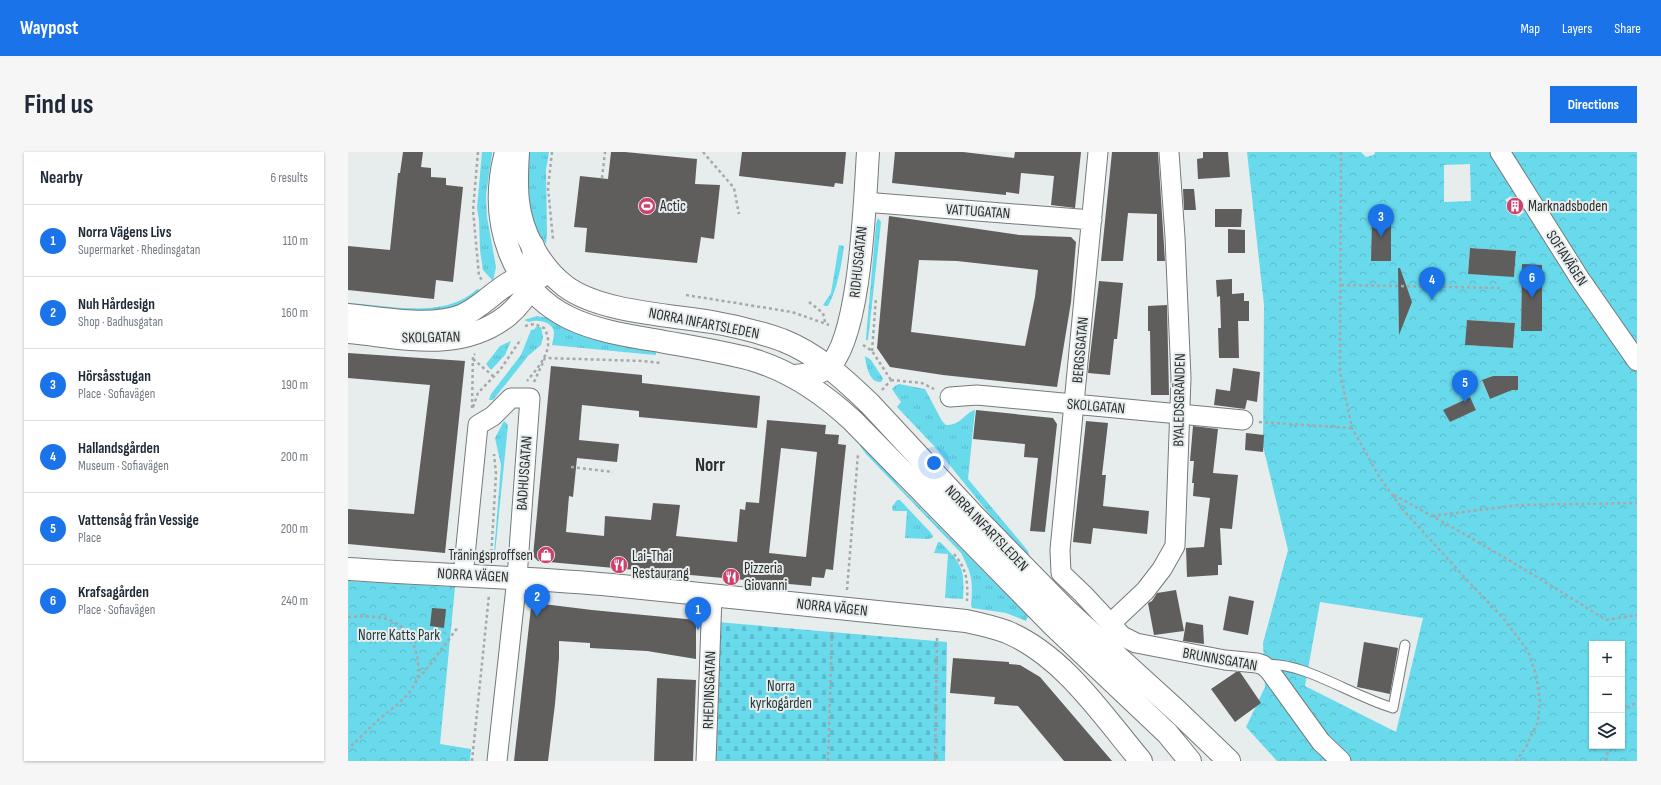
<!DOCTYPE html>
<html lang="en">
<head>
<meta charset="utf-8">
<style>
  :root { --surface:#fff; --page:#f6f6f7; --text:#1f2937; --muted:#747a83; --line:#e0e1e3; --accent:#1a73e8 }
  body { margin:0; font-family:"Sofia Sans Condensed",sans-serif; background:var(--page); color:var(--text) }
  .controls { position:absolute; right:12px; bottom:12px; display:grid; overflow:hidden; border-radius:0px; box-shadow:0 1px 3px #0004 }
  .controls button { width:36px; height:36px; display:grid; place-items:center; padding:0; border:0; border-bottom:1px solid var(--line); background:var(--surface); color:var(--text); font:20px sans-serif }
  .you { position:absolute; left:586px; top:311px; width:14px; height:14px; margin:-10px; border:3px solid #fff; border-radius:50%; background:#1a73e8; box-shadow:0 0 0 6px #1a73e833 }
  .badge { display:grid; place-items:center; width:26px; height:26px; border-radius:50%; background:var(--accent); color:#fff; font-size:13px; font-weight:700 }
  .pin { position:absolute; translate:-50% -33px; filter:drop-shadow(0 1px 2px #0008) }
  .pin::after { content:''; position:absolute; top:21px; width:14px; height:12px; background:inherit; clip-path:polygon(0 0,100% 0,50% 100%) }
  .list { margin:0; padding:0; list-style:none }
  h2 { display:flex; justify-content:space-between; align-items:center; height:52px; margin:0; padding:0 16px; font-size:17px }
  h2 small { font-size:13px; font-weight:400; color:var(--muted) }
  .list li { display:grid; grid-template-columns:26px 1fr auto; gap:12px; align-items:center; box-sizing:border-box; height:72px; padding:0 16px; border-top:1px solid var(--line) }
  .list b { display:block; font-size:15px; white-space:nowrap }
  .list p { margin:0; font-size:13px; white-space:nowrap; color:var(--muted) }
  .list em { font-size:13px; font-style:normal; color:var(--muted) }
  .icon { flex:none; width:22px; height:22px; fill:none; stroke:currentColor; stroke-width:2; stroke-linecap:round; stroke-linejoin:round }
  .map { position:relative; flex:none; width:1289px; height:609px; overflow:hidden; border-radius:0px }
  header { display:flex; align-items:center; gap:24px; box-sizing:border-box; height:56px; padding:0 20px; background:var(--accent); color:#fff }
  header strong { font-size:19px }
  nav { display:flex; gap:22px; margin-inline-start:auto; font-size:14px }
  .intro { display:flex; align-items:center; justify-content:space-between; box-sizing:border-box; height:96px; padding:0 24px }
  h1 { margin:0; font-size:28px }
  .button { padding:10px 18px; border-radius:0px; background:var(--accent); color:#fff; font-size:14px; font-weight:700 }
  main { display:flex; gap:24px; padding:0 24px }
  aside { flex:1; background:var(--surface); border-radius:0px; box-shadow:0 1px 3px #0004 }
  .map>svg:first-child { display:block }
  .grass { fill:url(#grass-tufts) }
  .forest { fill:url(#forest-crowns); fill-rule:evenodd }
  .cemetery { fill:url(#cemetery-stones) }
  .building { fill:#605d5d; fill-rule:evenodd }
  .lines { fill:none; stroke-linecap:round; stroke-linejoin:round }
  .service-casing { stroke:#767a7a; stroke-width:11 }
  .minor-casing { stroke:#767a7a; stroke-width:21 }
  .tertiary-casing { stroke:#767a7a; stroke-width:24 }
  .trunk-casing { stroke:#767a7a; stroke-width:24 }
  .path { stroke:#a5a9a9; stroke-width:2.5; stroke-dasharray:3 3; stroke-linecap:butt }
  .service { stroke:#fff; stroke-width:9 }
  .minor { stroke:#fff; stroke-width:19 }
  .tertiary { stroke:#fff; stroke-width:22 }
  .trunk { stroke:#fff; stroke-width:22 }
  .labels { text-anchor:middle; stroke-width:4; stroke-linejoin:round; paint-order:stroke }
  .poi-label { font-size:15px; fill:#2d2f2f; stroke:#e7ecec; text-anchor:start }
  .street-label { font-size:15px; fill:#2d2f2f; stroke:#e7ecec }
  .park-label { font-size:15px; fill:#233a3e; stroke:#e7ecec }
  .district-label { font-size:19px; font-weight:bold; fill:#2d2f2f; stroke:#e7ecec }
</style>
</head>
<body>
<header>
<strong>Waypost</strong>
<nav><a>Map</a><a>Layers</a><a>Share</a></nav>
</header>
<div class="intro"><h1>Find us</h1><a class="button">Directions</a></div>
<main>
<aside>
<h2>Nearby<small>6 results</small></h2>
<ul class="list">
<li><span class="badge">1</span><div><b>Norra Vägens Livs</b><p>Supermarket · Rhedinsgatan</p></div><em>110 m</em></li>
<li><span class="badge">2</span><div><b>Nuh Hårdesign</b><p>Shop · Badhusgatan</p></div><em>160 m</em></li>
<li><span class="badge">3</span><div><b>Hörsåsstugan</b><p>Place · Sofiavägen</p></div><em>190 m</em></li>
<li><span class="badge">4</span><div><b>Hallandsgården</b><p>Museum · Sofiavägen</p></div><em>200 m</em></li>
<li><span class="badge">5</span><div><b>Vattensåg från Vessige</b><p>Place</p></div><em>200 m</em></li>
<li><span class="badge">6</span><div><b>Krafsagården</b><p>Place · Sofiavägen</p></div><em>240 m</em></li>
</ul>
</aside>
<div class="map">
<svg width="1289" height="609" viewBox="0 0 1289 609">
  <defs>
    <pattern id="grass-tufts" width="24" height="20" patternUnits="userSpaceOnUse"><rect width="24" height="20" fill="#68daeb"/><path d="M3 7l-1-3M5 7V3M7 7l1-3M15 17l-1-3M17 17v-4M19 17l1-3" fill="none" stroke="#5abbca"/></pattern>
    <pattern id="forest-crowns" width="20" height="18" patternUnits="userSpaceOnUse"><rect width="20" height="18" fill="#68daeb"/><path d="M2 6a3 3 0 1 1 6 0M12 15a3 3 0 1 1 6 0" fill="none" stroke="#5abbca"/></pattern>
    <pattern id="cemetery-stones" width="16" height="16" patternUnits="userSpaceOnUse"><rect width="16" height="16" fill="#68daeb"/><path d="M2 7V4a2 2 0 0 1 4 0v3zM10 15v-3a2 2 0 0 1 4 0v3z" fill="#5abbca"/></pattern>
  </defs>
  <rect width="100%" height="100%" fill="#e7ecec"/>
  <path class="grass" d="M134,0H144V2L138,43L139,65L148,115L145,129L135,118L132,98L131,68L129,56Z
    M181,0H201L198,18L199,82L198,92C177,65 179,33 181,0Z
    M530,66L533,70L532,80L520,188H518V186L528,72Z
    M491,93L496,94C493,115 490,135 480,154H477L475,153L483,141Z
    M129,137L135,139L117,152L84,161L0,154V151C41,153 96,168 129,137Z
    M189,164L205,167L308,199V203L296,202L204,193C205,189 206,184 206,180C204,169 189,167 181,170L176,168Z
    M188,175H193L195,185L193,193L180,204L145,248H141L143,242L173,203L183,178L187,177Z
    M163,189L157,203L143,218L138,212L152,194Z
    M517,204L523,208L534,225L535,227L533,230C521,231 518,213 517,204Z
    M551,232L577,237L594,269L598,273C614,273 615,262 627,258L620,327L680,399L683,409L663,389L587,295L549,255L553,250L544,237L547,234Z
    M156,269L160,273L147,401H146L153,313L147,286Z
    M514,292L541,319L551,334L680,464L678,469L658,461L624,456L623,453C625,429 624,422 613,401L518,302L512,294Z
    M549,348H552L583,381L585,384L584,386L580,387L557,386L559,359H545L544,355Z
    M590,390H592C614,412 617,416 615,447L597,446L600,402L586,401Z"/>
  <path class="forest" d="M899,0H1013L1018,5L1026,3L1027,0H1289V609H929L898,575L917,535L915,491L940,398L915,294L916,153ZM1122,12L1123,49L1096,50V13ZM1163,44L1176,60L1170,65L1157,48ZM1024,61L1043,62V109H1023ZM1122,96L1168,99L1166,124L1120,122ZM1174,113H1194L1193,179H1173ZM1119,168L1167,171L1165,196L1118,193ZM1145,224L1152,242L1142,247L1134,229ZM1121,245L1128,257L1102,270L1096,258ZM972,450L1075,466L1048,580L957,534ZM1244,492H1274V594H1244Z
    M0,429L107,435L92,592L123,597L122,609H0Z"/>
  <path class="cemetery" d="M369,470L599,490L597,609H364Z"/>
  <path class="building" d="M55,0H75L73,15L83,16V25L98,26V33L115,35L105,130L88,128L86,147L0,138V94L42,98L50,21H52Z
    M263,0H277L349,7L347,32L372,33L366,87L353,85L349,111L237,100L239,76L226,75L232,24L260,27Z
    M394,0H498L495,32L487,31L486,35L391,24Z
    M547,0H615L666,6L667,0H733L727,56L703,53L706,24L673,21L671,42L658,40V43L544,31Z
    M764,0H810L817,109H809V62L780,61L775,109H753Z
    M855,0H880L882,25L850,27L849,7L855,6Z
    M835,37H846L848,58H836Z
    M867,57H894L893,75H867Z
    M1024,61H1043V109H1023Z
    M541,64L671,83L723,85L728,90L723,150L709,235L595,223L542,215L529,196ZM571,108L609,109L690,118L687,145L677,194L563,180Z
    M880,77L897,78V101H880Z
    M1122,96L1168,99L1166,125L1120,122Z
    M1174,112L1194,113V179H1173Z
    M1050,116H1052L1064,150L1051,183Z
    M884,127V142L896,141V149H901V169H890L891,206H871L870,176H873L872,144L869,145L868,128Z
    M751,129L775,131L769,187H766L762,223L740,221Z
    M819,153L821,243H803L802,179H800V154Z
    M1119,168L1167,171L1165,196L1117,193Z
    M0,201L117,209L97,401L0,392V357L66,362L82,233L0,226Z
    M203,214L294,223V231L412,244L409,276L291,265V259L234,253L231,288L271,292L269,310L229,306L225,345L221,344L218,380L256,384L257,364L303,368L305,351L332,353L328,384L389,390L392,357L397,358L398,350L411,351L419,268L478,273L477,282L491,283L490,292L498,293L485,418L478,417L476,426L464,425L463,434L190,409L185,404ZM433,296L469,300L458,405L421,401Z
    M885,216L912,220L909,250L899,248L897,257L866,253L868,237L882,239Z
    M1145,224H1170V238H1164L1142,247L1134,228Z
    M1122,245L1128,258L1102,270L1095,258Z
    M628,258L705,266L709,272L697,380L682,379L690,306L676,305L677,292L625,287Z
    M738,269L760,271L754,323H758L755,354L801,359L799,382L745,376L743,392L725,390Z
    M845,274L870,277L865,321L890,323L884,377L872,376L874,413H870V423L839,425L838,396L856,395L862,346L845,344L846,331H844L846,309H842Z
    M898,281L916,283L915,300L897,298Z
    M828,438L836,479L806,483L800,451L804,449L809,441Z
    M881,444L906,449L900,483L875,478Z
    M187,451L244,458L348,468V507L299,499L242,496V491L211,489V506L207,552L200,609H166L183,455Z
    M84,456L98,457L96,476L82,474Z
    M838,470L855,473L856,492L835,489Z
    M1016,490L1050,496L1042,542L1009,535Z
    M605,506L661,510V512L672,513L692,525L764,609H716L670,554L646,552L647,545L602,541Z
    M888,520H892L913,551L887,570L863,537Z
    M309,526L348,528L345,609H306Z"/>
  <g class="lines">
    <defs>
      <path id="service" d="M917,513C945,508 993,536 1019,546C1027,550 1036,553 1045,556L1057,493"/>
      <path id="minor" d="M750,0L712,398L713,421L735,442L774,484L788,491L877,508L909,511L915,513L921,518L973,590L993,609
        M1152,0L1232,127L1289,209
        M516,50L744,68
        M602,245L629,243L895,268
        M115,424L130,273L145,264L163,246H182L169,426L149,609
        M762,472L797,439L814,417L827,394L833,226L827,85L821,0
        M358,609L364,444"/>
      <path id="tertiary" d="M0,163C33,166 81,176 113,164C140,154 160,118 192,125
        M0,180C55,185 111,201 159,164C184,143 188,125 185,94
        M444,224C456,223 469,223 479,216C513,190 517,44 520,0
        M0,417C88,423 176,425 264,433C382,444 500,458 618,469C632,472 646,475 659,480C716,504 755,564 793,609"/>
      <path id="trunk" d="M158,0C149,34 149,68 162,101C188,167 244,178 306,188C338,194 371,199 402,207C441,218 475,241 505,269L706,474L819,581L842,609
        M170,0C169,16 168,32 170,49C173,80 192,115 217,134C251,160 322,163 364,170C388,174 411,180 434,188C468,201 496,227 522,252L628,366L719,459L830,560L881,609"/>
    </defs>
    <use href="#service" class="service-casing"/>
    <use href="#minor" class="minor-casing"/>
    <use href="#tertiary" class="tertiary-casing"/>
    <use href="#trunk" class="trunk-casing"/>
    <path class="path" d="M130,0L125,58L131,124L134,128
      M204,0L200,36L205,87
      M355,0L386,36L391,62
      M993,0L992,220L1004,276L1032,326L1056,359L1119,428L1155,466L1180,499L1188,523L1192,549L1190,570L1178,595L1168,609
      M254,26L257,0
      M993,133L1154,136
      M338,143L444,160L481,173
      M461,150L475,161L477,170
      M177,174L186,172L196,176C208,196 192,213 179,229
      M515,193L524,199L543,228
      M524,199L528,146
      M125,207L145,224
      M543,228L574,231L586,237
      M186,230L197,206L295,209L313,211
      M534,238L543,228
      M125,255L130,241L152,218L173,187
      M124,256L125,203L127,202
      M911,270L1004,276
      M223,315L265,320
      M1046,343C1118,382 1189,424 1258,468L1289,463
      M1084,364L1170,353L1289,351
      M606,402C619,418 620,429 619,449
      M143,406L148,322L146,302
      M499,438L510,302
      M0,465C32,463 58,464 68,500C70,508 72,519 69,527C62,546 41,558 27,571C18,579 10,589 0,596
      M70,526L78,518L110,475
      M1274,559L1289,550
      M124,609L141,443
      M480,609L484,480
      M587,609L589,486
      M1258,609L1261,594"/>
    <use href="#service" class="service"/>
    <use href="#minor" class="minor"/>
    <use href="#tertiary" class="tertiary"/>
    <use href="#trunk" class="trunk"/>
  </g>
  <defs>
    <symbol id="stadium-disc" viewBox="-11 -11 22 22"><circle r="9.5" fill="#ce406a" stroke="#e7ecec"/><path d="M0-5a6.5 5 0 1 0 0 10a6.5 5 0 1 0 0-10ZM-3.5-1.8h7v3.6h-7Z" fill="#fff"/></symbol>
    <symbol id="building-disc" viewBox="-11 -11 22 22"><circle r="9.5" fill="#ce406a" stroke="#e7ecec"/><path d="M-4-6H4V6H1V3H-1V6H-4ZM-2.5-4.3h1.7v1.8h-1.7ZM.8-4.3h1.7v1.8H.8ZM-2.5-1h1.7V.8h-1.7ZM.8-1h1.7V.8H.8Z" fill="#fff"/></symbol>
    <symbol id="shop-disc" viewBox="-11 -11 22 22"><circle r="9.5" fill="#ce406a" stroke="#e7ecec"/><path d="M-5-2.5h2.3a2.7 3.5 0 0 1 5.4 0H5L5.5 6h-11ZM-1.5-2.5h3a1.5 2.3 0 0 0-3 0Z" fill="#fff"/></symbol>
    <symbol id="restaurant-disc" viewBox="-11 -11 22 22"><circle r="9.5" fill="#ce406a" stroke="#e7ecec"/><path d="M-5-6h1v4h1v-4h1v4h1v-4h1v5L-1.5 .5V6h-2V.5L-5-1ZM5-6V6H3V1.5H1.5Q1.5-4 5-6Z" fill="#fff"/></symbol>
  </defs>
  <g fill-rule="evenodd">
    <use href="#stadium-disc" x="289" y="44" width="20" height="20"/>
    <use href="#building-disc" x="1157" y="44" width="20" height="20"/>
    <use href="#shop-disc" x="188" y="393" width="20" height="20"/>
    <use href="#restaurant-disc" x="261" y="403" width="20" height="20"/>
    <use href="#restaurant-disc" x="373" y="415" width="20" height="20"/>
  </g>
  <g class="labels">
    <g class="poi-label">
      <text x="312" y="59">Actic</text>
      <text x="1180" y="59">Marknadsboden</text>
      <text x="185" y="408" text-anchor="end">Träningsproffsen</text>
      <text x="284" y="409">Lai-Thai<tspan x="284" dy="17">Restaurang</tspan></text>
      <text x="396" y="421">Pizzeria<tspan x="396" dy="17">Giovanni</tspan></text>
    </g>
    <g class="street-label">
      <text transform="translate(630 59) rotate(4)" y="5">VATTUGATAN</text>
      <text transform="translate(1219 106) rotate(57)" y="5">SOFIAVÄGEN</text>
      <text transform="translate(510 110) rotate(-84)" y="5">RIDHUSGATAN</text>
      <text transform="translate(356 171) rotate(11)" y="5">NORRA INFARTSLEDEN</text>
      <text transform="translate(83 185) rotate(-1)" y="5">SKOLGATAN</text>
      <text transform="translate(732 198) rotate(-85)" y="5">BERGSGATAN</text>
      <text transform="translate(831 248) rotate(-89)" y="5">BYALEDSGRÄNDEN</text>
      <text transform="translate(748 254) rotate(5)" y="5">SKOLGATAN</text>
      <text transform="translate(176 321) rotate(-86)" y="5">BADHUSGATAN</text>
      <text transform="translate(639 376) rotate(46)" y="5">NORRA INFARTSLEDEN</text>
      <text transform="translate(125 423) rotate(3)" y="5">NORRA VÄGEN</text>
      <text transform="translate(484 455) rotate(6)" y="5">NORRA VÄGEN</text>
      <text transform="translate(872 507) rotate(10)" y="5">BRUNNSGATAN</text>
      <text transform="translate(361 538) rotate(-88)" y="5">RHEDINSGATAN</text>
    </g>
    <g class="park-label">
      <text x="51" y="488">Norre Katts Park</text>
      <text x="433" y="539">Norra<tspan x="433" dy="17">kyrkogården</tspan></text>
    </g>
    <g class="district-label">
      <text x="362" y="319">Norr</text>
    </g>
  </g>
</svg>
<div class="controls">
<button>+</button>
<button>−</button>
<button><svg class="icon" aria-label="layers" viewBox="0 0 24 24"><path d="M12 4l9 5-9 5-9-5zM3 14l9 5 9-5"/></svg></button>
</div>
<div class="you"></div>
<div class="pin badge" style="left:350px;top:478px">1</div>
<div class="pin badge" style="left:189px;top:465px">2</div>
<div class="pin badge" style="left:1033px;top:85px">3</div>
<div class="pin badge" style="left:1084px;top:148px">4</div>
<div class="pin badge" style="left:1117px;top:251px">5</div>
<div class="pin badge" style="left:1184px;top:146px">6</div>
</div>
</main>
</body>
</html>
